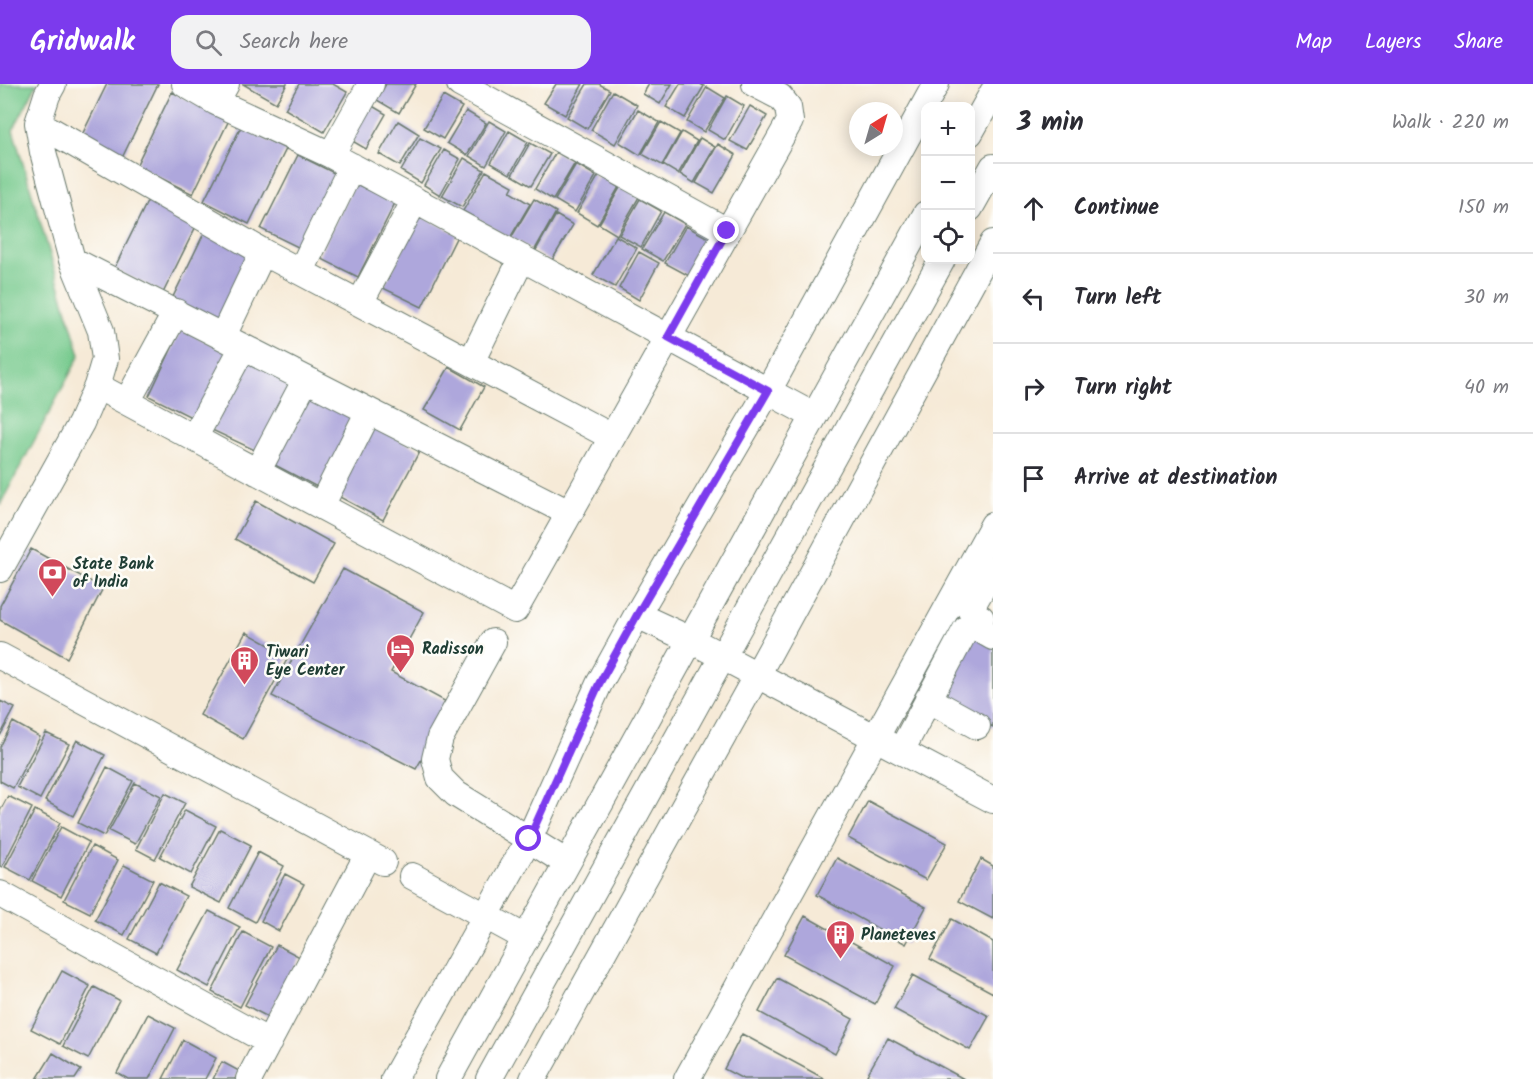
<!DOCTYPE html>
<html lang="en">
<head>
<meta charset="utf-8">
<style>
  :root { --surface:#fff; --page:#f2f2f3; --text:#2b2b33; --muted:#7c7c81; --line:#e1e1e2; --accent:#7c3aed }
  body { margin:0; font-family:Kalam,sans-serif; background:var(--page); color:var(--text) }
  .controls { position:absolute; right:18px; top:18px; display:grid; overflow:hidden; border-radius:12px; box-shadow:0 3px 15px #0003 }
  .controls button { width:54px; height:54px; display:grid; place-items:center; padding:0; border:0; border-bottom:2px solid var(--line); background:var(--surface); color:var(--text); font:30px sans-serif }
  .compass { position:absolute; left:849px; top:18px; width:54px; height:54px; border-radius:50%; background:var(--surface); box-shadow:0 3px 15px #0003; rotate:37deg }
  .stop { position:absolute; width:18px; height:18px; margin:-14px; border:4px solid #7c3aed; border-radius:50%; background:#fff }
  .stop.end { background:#7c3aed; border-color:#fff; box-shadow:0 2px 6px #0008 }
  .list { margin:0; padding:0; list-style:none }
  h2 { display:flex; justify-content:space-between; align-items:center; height:78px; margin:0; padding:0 24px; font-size:26px }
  h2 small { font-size:20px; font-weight:400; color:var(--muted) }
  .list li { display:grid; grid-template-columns:39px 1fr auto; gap:18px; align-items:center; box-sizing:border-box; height:90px; padding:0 24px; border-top:2px solid var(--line) }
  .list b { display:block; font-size:22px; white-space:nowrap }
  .list em { font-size:20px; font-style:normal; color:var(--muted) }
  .icon { flex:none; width:33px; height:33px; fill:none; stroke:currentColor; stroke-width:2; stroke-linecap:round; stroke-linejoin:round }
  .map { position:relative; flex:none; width:993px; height:995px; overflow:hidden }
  header { display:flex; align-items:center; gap:36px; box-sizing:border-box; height:84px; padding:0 30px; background:var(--accent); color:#fff }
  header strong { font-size:28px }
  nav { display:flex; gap:33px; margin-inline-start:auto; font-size:21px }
  .search { width:420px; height:54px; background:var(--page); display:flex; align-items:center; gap:15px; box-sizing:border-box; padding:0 21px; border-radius:18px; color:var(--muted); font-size:22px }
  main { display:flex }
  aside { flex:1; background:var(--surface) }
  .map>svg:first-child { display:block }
  .green { fill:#74c98c; stroke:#4a8360; stroke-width:1.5 }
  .building { fill:#aea7dc }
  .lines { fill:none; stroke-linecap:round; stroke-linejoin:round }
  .minor-casing { stroke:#6a7a6d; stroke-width:28 }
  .minor { stroke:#fff; stroke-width:26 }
  .route { stroke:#7c3aed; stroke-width:8 }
  .labels { text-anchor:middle; stroke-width:5; stroke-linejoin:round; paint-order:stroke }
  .poi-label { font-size:16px; font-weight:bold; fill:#1f3d34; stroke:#fdfcf7; text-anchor:start }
</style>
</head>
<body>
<header>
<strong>Gridwalk</strong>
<div class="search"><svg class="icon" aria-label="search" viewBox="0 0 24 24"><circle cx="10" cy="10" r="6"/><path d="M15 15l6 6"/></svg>Search here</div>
<nav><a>Map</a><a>Layers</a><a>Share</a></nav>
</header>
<main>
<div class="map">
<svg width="993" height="995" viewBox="0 0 993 995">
  <rect width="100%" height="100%" fill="#fdfcf7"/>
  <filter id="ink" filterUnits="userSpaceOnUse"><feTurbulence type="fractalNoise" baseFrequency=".0167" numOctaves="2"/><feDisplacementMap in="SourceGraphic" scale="12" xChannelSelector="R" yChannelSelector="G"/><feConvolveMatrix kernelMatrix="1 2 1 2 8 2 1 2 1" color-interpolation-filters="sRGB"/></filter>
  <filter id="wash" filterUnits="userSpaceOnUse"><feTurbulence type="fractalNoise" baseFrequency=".008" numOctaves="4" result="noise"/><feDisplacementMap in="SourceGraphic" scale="24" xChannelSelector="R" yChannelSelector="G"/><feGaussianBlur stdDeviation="1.35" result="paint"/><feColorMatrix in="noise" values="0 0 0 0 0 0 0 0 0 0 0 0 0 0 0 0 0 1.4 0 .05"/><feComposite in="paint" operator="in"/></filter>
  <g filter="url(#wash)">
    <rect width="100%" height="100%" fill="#f6ead7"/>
    <path class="green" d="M0,0H37L13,46L80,271L0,421Z"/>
    <g id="blocks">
      <path class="building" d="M107,0H158L120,78L79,57Z
        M243,0H287L276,19Z
        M299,0H333L347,8L324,48L285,25Z
        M386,0H416L399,29L377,16Z
        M556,0H583L565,31L544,19Z
        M587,0H599L610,6L587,45L567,33Z
        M649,0H672L660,20L643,10Z
        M680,0H700L704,2L685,34L666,23Z
        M707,3L725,14L704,48L687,38Z
        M613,7L637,21L615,60L591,46Z
        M172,8L229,36L193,110L136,82Z
        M443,12L462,23L443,55L424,44Z
        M727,12L744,22L725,56L708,46Z
        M369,20L386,30L366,65L349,55Z
        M750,22L767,32L747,66L730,57Z
        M638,26L659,38L640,71L619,58Z
        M466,27L486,39L467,71L447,59Z
        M398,37L419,50L400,82L379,70Z
        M489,37L506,47L486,82L469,72Z
        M661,38L680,49L662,81L642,70Z
        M241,43L286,65L249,140L204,117Z
        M509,47L528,58L510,90L491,79Z
        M682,48L697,57L678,90L663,81Z
        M420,54L441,65L421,99L401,87Z
        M700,54L715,63L694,99L680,90Z
        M530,59L550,70L531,102L512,91Z
        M718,60L736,71L714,109L696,99Z
        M444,66L460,75L440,111L424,101Z
        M556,68L575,79L553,116L535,105Z
        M298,71L340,92L304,166L261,145Z
        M464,74L484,86L462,123L442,112Z
        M576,80L596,92L575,128L555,116Z
        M486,87L513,102L510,108L530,120L510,154L463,127Z
        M599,91L619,103L597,141L577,129Z
        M354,99L395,119L358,193L318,173Z
        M621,102L639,113L617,151L599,140Z
        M150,112L199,136L163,209L114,185Z
        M534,115L556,128L534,167L511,154Z
        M640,115L661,127L641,163L619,151Z
        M664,128L685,140L663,177L642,165Z
        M419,131L458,150L422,223L383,204Z
        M556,131L573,141L551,178L535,168Z
        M686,142L712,156L691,193L665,179Z
        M207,143L257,168L221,242L171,217Z
        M616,152L637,164L615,203L593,191Z
        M639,168L659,179L639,216L619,204Z
        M181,245L230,269L197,336L149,312Z
        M246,274L295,298L261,369L212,346Z
        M449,283L484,303L460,346L424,326Z
        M312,307L359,332L321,405L273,380Z
        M371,340L420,366L383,436L334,410Z
        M256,417L334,460L313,498L235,455Z
        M31,465L103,504L67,574L0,536V522Z
        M343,485L424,528L391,588L452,621L416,685L272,612Z
        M246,548L289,572L243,655L200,631Z
        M969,548L993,561V643L935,612Z
        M0,617L15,624L0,652Z
        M13,638L40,653L13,704L0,697V663Z
        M46,649L69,660L40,715L17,703Z
        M77,656L105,671L73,732L45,717Z
        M107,683L133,697L104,752L78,739Z
        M135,699L161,712L135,760L109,747Z
        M165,709L185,719L155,775L136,765Z
        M8,712L32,724L2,783L0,782V727Z
        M868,717L947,759L926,796L848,754Z
        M35,726L60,739L30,796L5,783Z
        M185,726L216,742L191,790L160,773Z
        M61,743L89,758L61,812L32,797Z
        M220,745L251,761L221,819L189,803Z
        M92,762L118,776L90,829L64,816Z
        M258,768L284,782L255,838L229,824Z
        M837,774L926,823L906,860L817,811Z
        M981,775L993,782V835L959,817Z
        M124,781L153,796L124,851L95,836Z
        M285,790L304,800L279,847L261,837Z
        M159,798L186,812L156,869L129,855Z
        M209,827L240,843L209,903L177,886Z
        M805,832L895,882L875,920L784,871Z
        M952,835L993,858V909L930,875Z
        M243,848L271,863L240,923L212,908Z
        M277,861L300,873L268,933L245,921Z
        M62,887L90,902L60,960L31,945Z
        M913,891L989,932L970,966L894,925Z
        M777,894L853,935L835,970L759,928Z
        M94,903L119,916L88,975L63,962Z
        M148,930L175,944L149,995H128L117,989Z
        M742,950L825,995H743L724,985Z
        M888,954L964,995H875L867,991Z
        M183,956L216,974L205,995H163Z
        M53,969L81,986L75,995H37Z
        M222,978L239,987L235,995H213Z"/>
    </g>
  </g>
  <g filter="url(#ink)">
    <use href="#blocks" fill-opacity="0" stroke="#6a7a6d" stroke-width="1.5"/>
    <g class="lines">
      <defs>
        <path id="minor" d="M185,0L216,18
          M226,0L216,18L331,71L814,332
          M460,0L727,147
          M38,39L263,168L612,353
          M970,49L993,8
          M331,71L371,0
          M970,124L993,83
          M72,176L569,429
          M301,187L352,82
          M360,219L415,116
          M223,252L263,168
          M471,278L522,174
          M97,302L515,526L790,37L788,23L780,13L755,0
          M127,318L176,228
          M194,354L243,263
          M257,388L306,295
          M321,422L369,327
          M0,485L81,339L97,302L105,275L101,247L72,176L43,68L38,39L47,11L53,0
          M637,531L691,556L993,716
          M981,534L972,529L970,525L993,485
          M493,558L440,654L435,675L440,694L456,710L567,779
          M0,572L383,778
          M928,615L977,642
          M901,667L966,545L972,541L993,553
          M412,792L526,854
          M0,810L269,958
          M249,995L368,770
          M394,995L529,755L599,600L637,531L768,307L936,0
          M448,995L926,130
          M489,995L942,176
          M533,995L757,591L993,159
          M687,995L993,441"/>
      </defs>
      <use href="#minor" class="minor-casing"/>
      <use href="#minor" class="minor"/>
    </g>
  </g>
  <g class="lines" filter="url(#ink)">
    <path class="route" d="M529,755L599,600L637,531L768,307L668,253L727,147"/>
  </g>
  <defs>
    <symbol id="bank-pin" viewBox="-11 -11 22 30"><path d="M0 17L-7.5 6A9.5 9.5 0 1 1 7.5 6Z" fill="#d1495b" stroke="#fdfcf7"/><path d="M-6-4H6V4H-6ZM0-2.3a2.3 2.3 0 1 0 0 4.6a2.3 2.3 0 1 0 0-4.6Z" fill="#fff"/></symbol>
    <symbol id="hotel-pin" viewBox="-11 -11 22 30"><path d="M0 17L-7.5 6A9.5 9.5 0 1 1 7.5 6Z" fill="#d1495b" stroke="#fdfcf7"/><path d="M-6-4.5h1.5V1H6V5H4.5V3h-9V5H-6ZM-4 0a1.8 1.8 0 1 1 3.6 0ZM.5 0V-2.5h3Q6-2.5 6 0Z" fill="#fff"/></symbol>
    <symbol id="building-pin" viewBox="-11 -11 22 30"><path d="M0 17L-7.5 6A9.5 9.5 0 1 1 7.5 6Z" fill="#d1495b" stroke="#fdfcf7"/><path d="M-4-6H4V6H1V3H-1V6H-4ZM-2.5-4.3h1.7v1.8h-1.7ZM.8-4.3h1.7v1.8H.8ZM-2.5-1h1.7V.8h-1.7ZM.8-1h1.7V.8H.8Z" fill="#fff"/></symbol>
  </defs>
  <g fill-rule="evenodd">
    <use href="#bank-pin" x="36" y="472" width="33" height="45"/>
    <use href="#hotel-pin" x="384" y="548" width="33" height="45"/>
    <use href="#building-pin" x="228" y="560" width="33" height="45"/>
    <use href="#building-pin" x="824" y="834" width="33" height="45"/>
  </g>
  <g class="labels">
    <g class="poi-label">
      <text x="73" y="485">State Bank<tspan x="73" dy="18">of India</tspan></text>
      <text x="422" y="570">Radisson</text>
      <text x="266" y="573">Tiwari<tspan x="266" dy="18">Eye Center</tspan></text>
      <text x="861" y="856">Planeteves</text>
    </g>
  </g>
</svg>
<div class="controls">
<button>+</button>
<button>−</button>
<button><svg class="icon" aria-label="locate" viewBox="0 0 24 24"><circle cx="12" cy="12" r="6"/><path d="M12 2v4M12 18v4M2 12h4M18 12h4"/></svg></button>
</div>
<svg class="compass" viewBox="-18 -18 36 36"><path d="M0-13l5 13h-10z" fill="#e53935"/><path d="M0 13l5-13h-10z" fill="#7c7c81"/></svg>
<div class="stop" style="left:529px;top:755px"></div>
<div class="stop end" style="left:727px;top:147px"></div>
</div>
<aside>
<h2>3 min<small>Walk · 220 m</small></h2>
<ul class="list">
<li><svg class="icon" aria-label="ahead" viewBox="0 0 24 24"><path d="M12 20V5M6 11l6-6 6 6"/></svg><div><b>Continue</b></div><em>150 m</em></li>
<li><svg class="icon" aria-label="left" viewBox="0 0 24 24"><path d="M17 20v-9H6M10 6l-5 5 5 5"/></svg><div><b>Turn left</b></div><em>30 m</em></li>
<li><svg class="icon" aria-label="right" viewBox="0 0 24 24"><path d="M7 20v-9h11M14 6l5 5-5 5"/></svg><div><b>Turn right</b></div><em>40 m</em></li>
<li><svg class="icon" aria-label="arrive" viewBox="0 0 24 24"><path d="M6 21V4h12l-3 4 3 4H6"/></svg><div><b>Arrive at destination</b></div></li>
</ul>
</aside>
</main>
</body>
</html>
